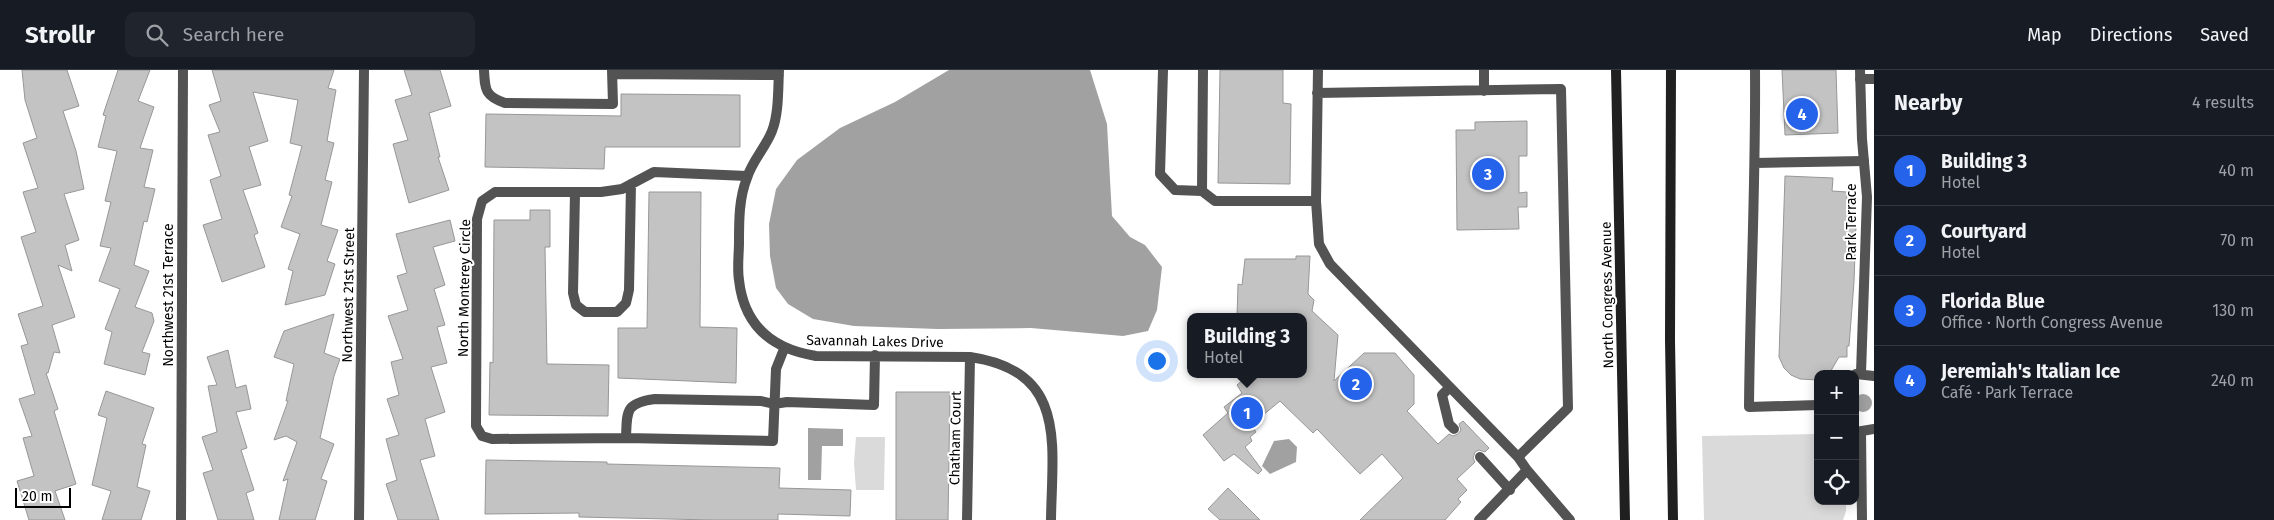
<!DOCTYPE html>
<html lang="en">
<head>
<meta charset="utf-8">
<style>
  :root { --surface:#171b24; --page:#20242c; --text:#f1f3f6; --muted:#9ea1a6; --line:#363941; --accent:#2563eb }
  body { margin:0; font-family:"Fira Sans",sans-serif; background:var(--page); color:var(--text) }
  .controls { position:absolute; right:15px; bottom:15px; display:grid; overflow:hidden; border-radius:10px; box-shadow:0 2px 12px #0003 }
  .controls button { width:45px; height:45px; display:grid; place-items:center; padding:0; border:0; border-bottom:1px solid var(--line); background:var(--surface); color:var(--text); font:25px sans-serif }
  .scale { position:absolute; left:15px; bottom:12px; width:56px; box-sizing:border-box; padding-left:5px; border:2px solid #000; border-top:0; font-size:14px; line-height:18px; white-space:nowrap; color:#000; -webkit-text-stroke:4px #fff; paint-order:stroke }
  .you { position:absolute; left:1156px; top:290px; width:18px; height:18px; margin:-12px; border:4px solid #fff; border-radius:50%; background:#1a73e8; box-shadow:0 0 0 8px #1a73e833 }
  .badge { display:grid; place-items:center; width:32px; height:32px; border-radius:50%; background:var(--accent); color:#fff; font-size:16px; font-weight:700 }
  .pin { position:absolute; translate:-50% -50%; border:2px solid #fff; box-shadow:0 1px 5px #0006 }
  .popup { position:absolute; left:1187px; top:243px; width:120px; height:65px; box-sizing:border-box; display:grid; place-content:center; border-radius:10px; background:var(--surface); filter:drop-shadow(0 1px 4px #0005); font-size:16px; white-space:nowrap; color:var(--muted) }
  .popup b { font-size:19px; color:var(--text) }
  .popup::after { content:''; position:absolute; left:50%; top:100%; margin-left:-10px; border:10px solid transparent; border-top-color:var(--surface) }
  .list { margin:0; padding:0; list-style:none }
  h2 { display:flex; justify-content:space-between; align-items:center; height:65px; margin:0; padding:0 20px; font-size:21px }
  h2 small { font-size:16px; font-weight:400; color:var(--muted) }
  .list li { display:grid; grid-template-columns:32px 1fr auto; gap:15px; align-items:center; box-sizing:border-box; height:70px; padding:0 20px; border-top:1px solid var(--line) }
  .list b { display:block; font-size:19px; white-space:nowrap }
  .list p { margin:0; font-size:16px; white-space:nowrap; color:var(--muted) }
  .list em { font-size:16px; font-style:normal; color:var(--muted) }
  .icon { flex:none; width:28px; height:28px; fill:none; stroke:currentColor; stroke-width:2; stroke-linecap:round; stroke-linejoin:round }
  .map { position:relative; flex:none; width:1874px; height:450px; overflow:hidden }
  header { display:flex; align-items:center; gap:30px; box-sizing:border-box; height:70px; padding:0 25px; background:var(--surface); border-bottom:1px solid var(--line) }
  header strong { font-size:24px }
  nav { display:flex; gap:28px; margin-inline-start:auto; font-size:18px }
  .search { width:350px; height:45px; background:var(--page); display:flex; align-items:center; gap:12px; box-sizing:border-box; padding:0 18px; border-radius:10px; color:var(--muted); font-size:19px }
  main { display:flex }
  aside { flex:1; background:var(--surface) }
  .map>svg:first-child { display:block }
  .green { fill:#dadada }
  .water { fill:#a1a1a1 }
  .building { fill:#c3c3c3; stroke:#979797 }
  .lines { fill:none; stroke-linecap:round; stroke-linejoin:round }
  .service { stroke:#535353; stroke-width:10 }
  .minor { stroke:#535353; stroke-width:10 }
  .secondary { stroke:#202020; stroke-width:10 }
  .labels { text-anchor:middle; stroke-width:4; stroke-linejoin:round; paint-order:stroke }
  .street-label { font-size:14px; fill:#000; stroke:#fff }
</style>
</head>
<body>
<header>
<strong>Strollr</strong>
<div class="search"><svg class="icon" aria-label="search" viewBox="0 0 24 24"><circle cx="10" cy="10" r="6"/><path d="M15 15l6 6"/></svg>Search here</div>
<nav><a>Map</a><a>Directions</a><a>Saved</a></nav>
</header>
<main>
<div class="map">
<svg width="1874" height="450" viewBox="0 0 1874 450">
  <rect width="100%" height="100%" fill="#fff"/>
  <path class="green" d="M1818,364V431H1846V441L1843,450H1704L1702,366Z
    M856,367H885L884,420H856L854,393Z"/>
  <path class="water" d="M949,0H1090L1107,54L1112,146L1130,167L1145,175L1162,197L1157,240L1148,261L1123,266L1031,258L938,259L854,256L813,249L788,234L776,218L770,186L769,154L776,119L797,90L840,58L895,32Z
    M1854 333a9 9 0 1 1 18 0a9 9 0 1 1-18 0Z
    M808,358L843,359V376H822L821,410H808Z
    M1289,369L1297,377L1296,392L1270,404L1262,396L1274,371Z"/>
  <path class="building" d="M22,0H67L79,36L63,41L76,81L84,119L64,124L79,170L65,175L72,201L58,195L75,247L52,255L60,283L54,282L48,303H46L58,339L54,341L76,414L55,421L65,450H29L17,411L34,406L23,368L32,366L19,329L35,324L21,276L28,274L18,244L43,236L21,167L36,162L23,122L38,118L23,73L37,68L25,30Z
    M118,0H150L138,31L154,37L140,78L153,80L144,117L155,119L147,152L144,151L134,195L149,201L135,237L152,243L154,251L142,282L150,284L145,305L104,294L112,262L105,259L120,219L99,211L111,178L100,176L111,132L105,131L117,81L98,77L106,46L103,45Z
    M212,0H334L328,18L336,20L327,71L334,73L325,110L332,112L321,155L338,160L327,191L335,194L325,225L285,235L293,201L288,199L300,164L281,157L292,126L289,125L302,76L290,73L298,30L253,22L268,71L249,77L261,115L243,120L258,163L254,165L265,197L222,212L203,155L222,149L210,110L221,106L208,65L220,62L209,35L221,31Z
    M404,0H440L451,36L429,43L440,87H438L449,120L409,133L393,74L408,70L395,30L412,25Z
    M1220,0H1283V33L1291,34L1290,114L1218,113Z
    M1782,0H1836L1838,63L1785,65Z
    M621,24L740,25V77H605L604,99L485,97L486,44L621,46Z
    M1527,51V86H1519V123L1527,122V137H1518L1519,159L1457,160L1456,60H1475V52Z
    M1785,106L1833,108L1832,121L1847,122V143H1854L1853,155H1856L1854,212L1849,276H1847V287H1839L1829,304H1818V310L1800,309L1791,305L1784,298L1779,287Z
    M649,122H701L700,257L737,258L736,313L618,308V258H647Z
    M530,140H550V177H545L547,294L609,295L608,346L489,345L490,292L493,293L494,150H530Z
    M450,150L455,171L433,177L445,215L434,219L445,255L437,257L447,293L431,297L445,342L425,349L435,386L420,390L439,450H398L386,414L397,410L386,369L399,365L387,329L399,325L391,292L403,289L388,246L408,240L397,206L407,203L396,164Z
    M1296,186H1310L1308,224L1314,230L1312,241L1338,265L1334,311L1364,283H1395L1414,305V334L1407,341L1438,374L1449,364L1453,366L1458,364L1461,360L1459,354L1463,351L1489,378L1485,382L1479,380L1475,382L1473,388L1475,392L1457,409L1467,420L1458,429L1461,432L1445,450H1360L1403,408L1382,384L1360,404L1317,359L1313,363L1280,331L1251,355L1256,362L1250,367L1252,371L1245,377L1262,400L1258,404L1234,384L1224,391L1203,365L1228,343L1224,337L1242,323L1237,315L1250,304H1303V247H1237L1238,214L1242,215L1245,189H1296Z
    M334,244L324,283L340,289L334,306L320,368L334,374L321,409L327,411L315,450H279L288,409L283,411L297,372L286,366L274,370L288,331H286L294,294L274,287L284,261Z
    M228,280L236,318L246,315L251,339L236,342L247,378L241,380L254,420L246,423L254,450H218L203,403L213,400L202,367L217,362L208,316L217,315L207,287Z
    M106,321L154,338L142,374L146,375L137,417L150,421L141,450H102L111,421L92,415L107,348L98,345Z
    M896,322H950L948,450H896Z
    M486,390L607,392V394L780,398L779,418L851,420L850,446L778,444V450H713L579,447V443L485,444Z
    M1228,418L1260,450H1220L1208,439Z"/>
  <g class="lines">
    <path class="service" d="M1163,0L1160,104L1175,120L1202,121L1215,131H1316
      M1318,0L1316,131L1319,174L1330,194L1518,387L1527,400
      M1484,0V21
      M1755,0C1756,112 1750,224 1749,337L1818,335
      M1860,9H1874
      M1317,23L1561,19L1568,338L1518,387
      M1755,93L1864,91
      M1202,121L1203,0
      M1449,318L1442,325L1449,354L1454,359
      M1480,387L1510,420
      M1479,450L1527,400L1570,450"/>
    <path class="minor" d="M484,0C485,20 485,26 505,33L613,34L612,0
      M779,0C778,19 779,43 772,61C766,77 752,91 747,108C739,128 739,150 739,172C739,184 737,198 739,210C744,256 772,279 816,286L970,287C1068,301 1052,374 1051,450
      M1860,0L1862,69L1867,127L1861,303
      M614,4L779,5
      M747,106L654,102L622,119L601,122H495L482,131L477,149L476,356L482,366L492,369L626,368L773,371L776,299L784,279
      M575,123L573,223L576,235L585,242H617L626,233L629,220L631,114
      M1856,304L1874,306
      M1856,362L1874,359
      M1861,362L1862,450
      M626,368C627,341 625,333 655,329L761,331L774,334L787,332L874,335L875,285
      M181,450L183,0
      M359,450L364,0
      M967,450L970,287"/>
    <path class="secondary" d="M1616,0L1625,450
      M1671,0L1670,270L1673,450"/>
  </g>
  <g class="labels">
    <g class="street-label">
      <text transform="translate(1851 152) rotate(-90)" y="5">Park Terrace</text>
      <text transform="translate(464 218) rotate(-89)" y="5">North Monterey Circle</text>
      <text transform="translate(168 225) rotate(-90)" y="5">Northwest 21st Terrace</text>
      <text transform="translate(348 225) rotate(-89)" y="5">Northwest 21st Street</text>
      <text transform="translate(1607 225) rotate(-91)" y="5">North Congress Avenue</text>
      <text transform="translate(875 271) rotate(1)" y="5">Savannah Lakes Drive</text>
      <text transform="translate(955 368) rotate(-89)" y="5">Chatham Court</text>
    </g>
  </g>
</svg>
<div class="controls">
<button>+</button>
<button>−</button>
<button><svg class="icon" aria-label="locate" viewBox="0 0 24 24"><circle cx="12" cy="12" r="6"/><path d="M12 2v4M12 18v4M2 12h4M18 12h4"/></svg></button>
</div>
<div class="scale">20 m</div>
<div class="you"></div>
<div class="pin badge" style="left:1247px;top:343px">1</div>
<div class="popup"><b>Building 3</b>Hotel</div>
<div class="pin badge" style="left:1356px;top:314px">2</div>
<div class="pin badge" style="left:1488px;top:104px">3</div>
<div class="pin badge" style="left:1802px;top:44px">4</div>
</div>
<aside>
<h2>Nearby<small>4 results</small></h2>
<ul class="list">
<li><span class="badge">1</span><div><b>Building 3</b><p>Hotel</p></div><em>40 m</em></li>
<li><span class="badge">2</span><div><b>Courtyard</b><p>Hotel</p></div><em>70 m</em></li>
<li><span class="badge">3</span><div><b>Florida Blue</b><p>Office · North Congress Avenue</p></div><em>130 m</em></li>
<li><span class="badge">4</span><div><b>Jeremiah's Italian Ice</b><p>Café · Park Terrace</p></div><em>240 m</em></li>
</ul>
</aside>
</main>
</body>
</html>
